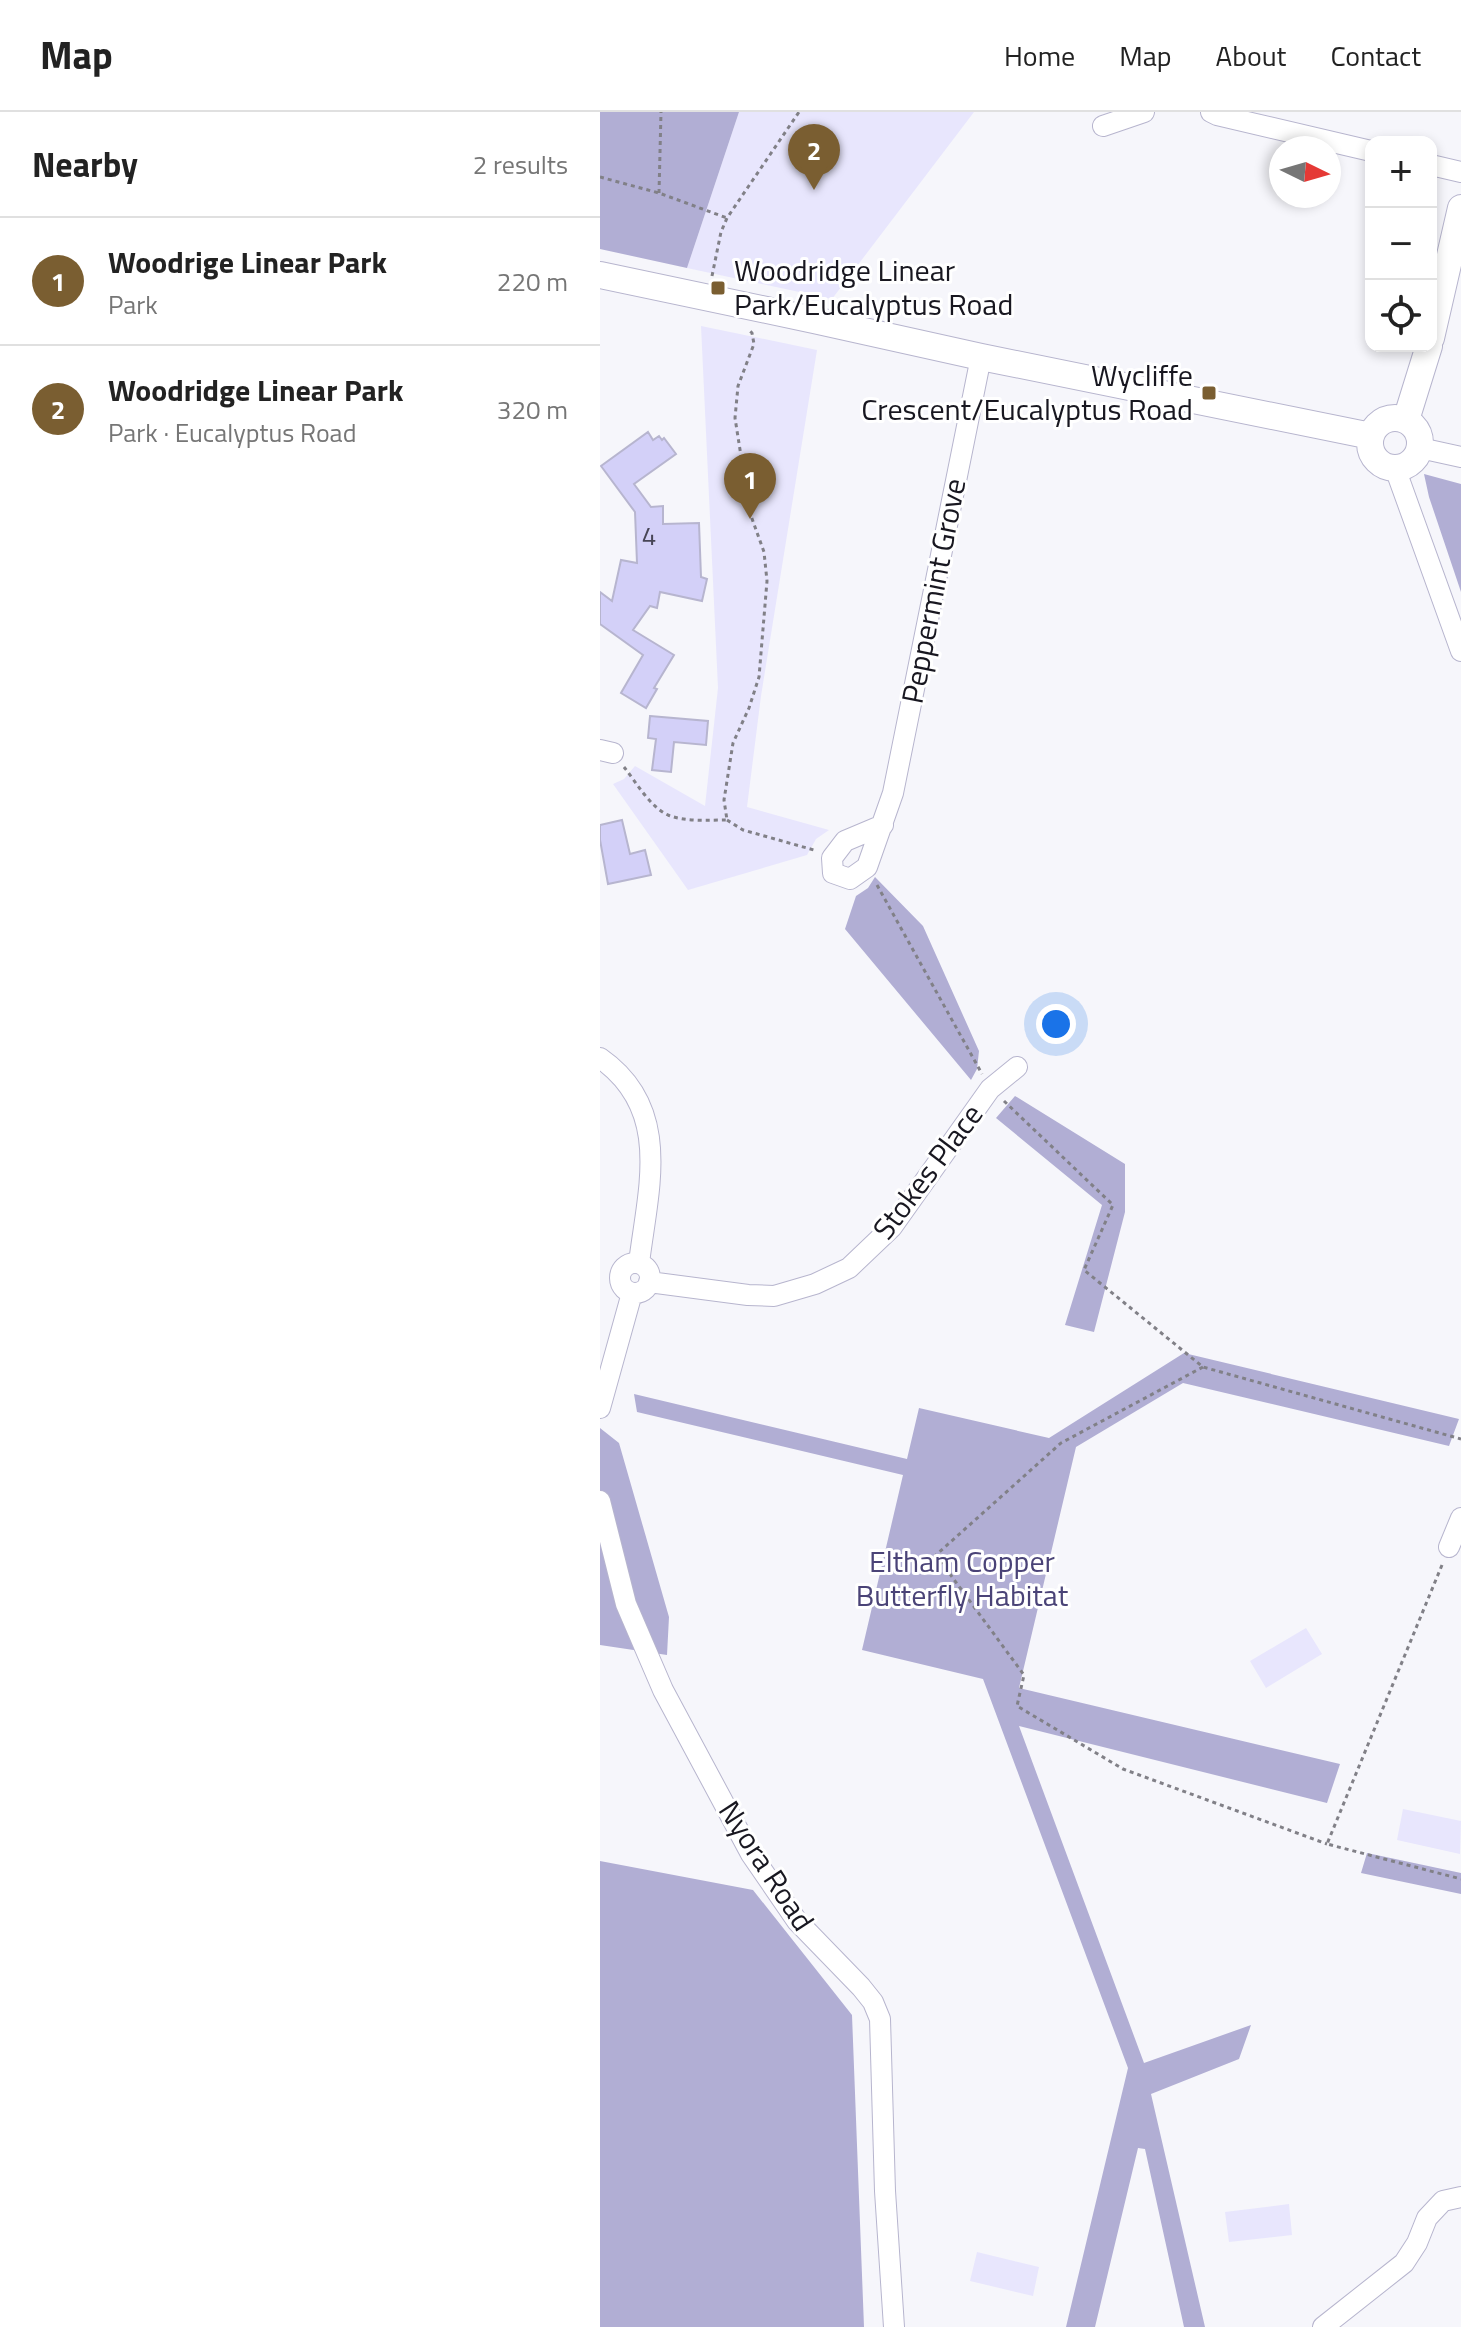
<!DOCTYPE html>
<html lang="en">
<head>
<meta charset="utf-8">
<style>
  :root { --surface:#fff; --page:#f6f6f6; --text:#222; --muted:#767676; --line:#e0e0e0; --accent:#7a5e31 }
  body { margin:0; font-family:"Titillium Web",sans-serif; background:var(--page); color:var(--text) }
  .controls { position:absolute; right:24px; top:24px; display:grid; overflow:hidden; border-radius:16px; box-shadow:0 4px 12px #0003 }
  .controls button { width:72px; height:72px; display:grid; place-items:center; padding:0; border:0; border-bottom:2px solid var(--line); background:var(--surface); color:var(--text); font:40px sans-serif }
  .compass { position:absolute; left:669px; top:24px; width:72px; height:72px; border-radius:50%; background:var(--surface); box-shadow:0 4px 12px #0003; rotate:95deg }
  .you { position:absolute; left:456px; top:912px; width:28px; height:28px; margin:-20px; border:6px solid #fff; border-radius:50%; background:#1a73e8; box-shadow:0 0 0 12px #1a73e833 }
  .badge { display:grid; place-items:center; width:52px; height:52px; border-radius:50%; background:var(--accent); color:#fff; font-size:26px; font-weight:700 }
  .pin { position:absolute; translate:-50% -66px; filter:drop-shadow(0 2px 4px #0008) }
  .pin::after { content:''; position:absolute; top:42px; width:28px; height:24px; background:inherit; clip-path:polygon(0 0,100% 0,50% 100%) }
  .list { margin:0; padding:0; list-style:none }
  h2 { display:flex; justify-content:space-between; align-items:center; height:104px; margin:0; padding:0 32px; font-size:34px }
  h2 small { font-size:26px; font-weight:400; color:var(--muted) }
  .list li { display:grid; grid-template-columns:52px 1fr auto; gap:24px; align-items:center; box-sizing:border-box; height:128px; padding:0 32px; border-top:2px solid var(--line) }
  .list b { display:block; font-size:30px; white-space:nowrap }
  .list p { margin:0; font-size:26px; white-space:nowrap; color:var(--muted) }
  .list em { font-size:26px; font-style:normal; color:var(--muted) }
  .icon { flex:none; width:44px; height:44px; fill:none; stroke:currentColor; stroke-width:2; stroke-linecap:round; stroke-linejoin:round }
  .map { position:relative; flex:none; width:861px; height:2215px; overflow:hidden }
  header { display:flex; align-items:center; gap:48px; box-sizing:border-box; height:112px; padding:0 40px; background:var(--surface); border-bottom:2px solid var(--line) }
  header strong { font-size:38px }
  nav { display:flex; gap:44px; margin-inline-start:auto; font-size:28px }
  main { display:flex }
  aside { flex:1; background:var(--surface) }
  .map>svg:first-child { display:block }
  .green { fill:#e8e6fd }
  .forest { fill:#b1aed4 }
  .building { fill:#d3d0f8; stroke:#b7b5cf; stroke-width:2 }
  .lines { fill:none; stroke-linecap:round; stroke-linejoin:round }
  .minor-casing { stroke:#b7b5ce; stroke-width:22 }
  .tertiary-casing { stroke:#b7b5ce; stroke-width:28 }
  .path { stroke:#818087; stroke-width:3; stroke-dasharray:4 4; stroke-linecap:butt }
  .minor { stroke:#fff; stroke-width:20 }
  .tertiary { stroke:#fff; stroke-width:26 }
  .poi-dot { fill:#7a5e31; stroke:#fff; stroke-width:3 }
  .labels { text-anchor:middle; stroke-width:6; stroke-linejoin:round; paint-order:stroke }
  .number-label { font-size:26px; fill:#474556 }
  .poi-label { font-size:30px; fill:#181720; stroke:#fff; text-anchor:start }
  .street-label { font-size:30px; fill:#181720; stroke:#fff }
  .park-label { font-size:30px; fill:#4a4377; stroke:#fff }
</style>
</head>
<body>
<header>
<strong>Map</strong>
<nav><a>Home</a><a>Map</a><a>About</a><a>Contact</a></nav>
</header>
<main>
<aside>
<h2>Nearby<small>2 results</small></h2>
<ul class="list">
<li><span class="badge">1</span><div><b>Woodrige Linear Park</b><p>Park</p></div><em>220 m</em></li>
<li><span class="badge">2</span><div><b>Woodridge Linear Park</b><p>Park · Eucalyptus Road</p></div><em>320 m</em></li>
</ul>
</aside>
<div class="map">
<svg width="861" height="2215" viewBox="0 0 861 2215">
  <rect width="100%" height="100%" fill="#f6f6fb"/>
  <path class="green" d="M139,0H374L232,187L87,156Z
    M101,214L217,238L161,584L147,695L229,718L216,727L207,743L88,778L13,672L24,667L35,654L105,694L118,576Z
    M706,1516L722,1542L666,1576L650,1549Z
    M803,1697L861,1709L860,1742L797,1728Z
    M689,2092L692,2123L629,2130L625,2100Z
    M377,2140L439,2155L433,2184L370,2169Z"/>
  <path class="forest" d="M0,0H139L87,156L0,137Z
    M824,362L861,372V480L829,385Z
    M275,765L323,814L379,939L377,957L371,968L245,817L256,784L268,776Z
    M415,984L525,1052V1100L494,1220L465,1213L502,1093L396,1006Z
    M584,1241L859,1307L849,1334L583,1271L476,1335L419,1576L740,1652L727,1691L419,1614L544,1951L651,1913L639,1947L551,1982L605,2215H584L545,2037L538,2036L495,2215H466L528,1956L383,1567L262,1538L303,1363L37,1300L34,1282L307,1347L319,1296L449,1326Z
    M0,1316L19,1331L69,1505L67,1543L0,1533Z
    M767,1741L861,1761V1782L761,1761Z
    M0,1749L153,1778L252,1903L264,2215H0Z"/>
  <path class="building" d="M48,320L53,328L59,324L62,328L64,326L76,342L34,372L51,395L63,394V412L99,411L101,465L107,467L102,489L60,480L57,496L50,494L33,518L74,543L54,576L57,577L46,596L21,581L43,543L0,512V480L12,489L21,448L37,451L35,400L1,354Z
    M50,604L108,609L106,633L74,630L71,660L52,658L56,627L48,626Z
    M22,708L30,742L45,738L51,763L8,772L0,728V713Z"/>
  <g class="lines">
    <defs>
      <path id="minor" d="M611,0L617,3L771,39
        M503,14L544,0
        M831,53L861,60
        M820,336L861,345
        M795,356L861,539
        M0,638L13,641
        M283,713L245,729L232,746L233,761L250,767L267,755L293,681L381,245
        M0,946C73,997 48,1077 39,1151
        M20 1166a15 15 0 1 1 30 0a15 15 0 1 1-30 0Z
        M49,1170L148,1183L174,1184L215,1172L249,1156L292,1115L390,977L417,955
        M0,1296L32,1181
        M0,1389L26,1492L63,1578L151,1742L197,1809L261,1875L273,1890L280,1907L285,2079L294,2215
        M849,1435L861,1406
        M723,2215L804,2151L817,2131L827,2106L843,2089L861,2085"/>
      <path id="tertiary" d="M0,163L214,208L381,245L771,324
        M831,226L861,96
        M770 331a25 25 0 1 1 50 0a25 25 0 1 1-50 0Z
        M806,308L829,234"/>
    </defs>
    <use href="#minor" class="minor-casing"/>
    <use href="#tertiary" class="tertiary-casing"/>
    <path class="path" d="M0,65L59,81L127,106
      M59,81L61,0
      M112,164L121,120L127,106L199,0
      M24,655C36,670 50,695 68,703C85,710 109,708 127,708L124,688L133,631L149,596L159,565L167,469L164,440L150,401L135,306L138,274L154,232L152,221L148,217
      M127,708L143,718L214,738
      M277,773L382,962
      M404,989L513,1093L484,1158L603,1255L861,1327
      M603,1255L461,1331L336,1443L424,1563L417,1594L523,1657L727,1732
      M842,1453L727,1732L861,1767"/>
    <use href="#minor" class="minor"/>
    <use href="#tertiary" class="tertiary"/>
  </g>
  <g class="poi-dot">
    <rect x="110" y="168" width="16" height="16" rx="4"/>
    <rect x="601" y="273" width="16" height="16" rx="4"/>
  </g>
  <g class="labels">
    <g class="number-label">
      <text x="49" y="433">4</text>
    </g>
    <g class="poi-label">
      <text x="134" y="169">Woodridge Linear<tspan x="134" dy="34">Park/Eucalyptus Road</tspan></text>
      <text x="593" y="274" text-anchor="end">Wycliffe<tspan x="593" dy="34">Crescent/Eucalyptus Road</tspan></text>
    </g>
    <g class="street-label">
      <text transform="translate(334 479) rotate(-79)" y="10">Peppermint Grove</text>
      <text transform="translate(328 1060) rotate(-53)" y="10">Stokes Place</text>
      <text transform="translate(166 1754) rotate(57)" y="10">Nyora Road</text>
    </g>
    <g class="park-label">
      <text x="362" y="1460">Eltham Copper<tspan x="362" dy="34">Butterfly Habitat</tspan></text>
    </g>
  </g>
</svg>
<div class="controls">
<button>+</button>
<button>−</button>
<button><svg class="icon" aria-label="locate" viewBox="0 0 24 24"><circle cx="12" cy="12" r="6"/><path d="M12 2v4M12 18v4M2 12h4M18 12h4"/></svg></button>
</div>
<svg class="compass" viewBox="-18 -18 36 36"><path d="M0-13l5 13h-10z" fill="#e53935"/><path d="M0 13l5-13h-10z" fill="#767676"/></svg>
<div class="you"></div>
<div class="pin badge" style="left:150px;top:407px">1</div>
<div class="pin badge" style="left:214px;top:78px">2</div>
</div>
</main>
</body>
</html>
